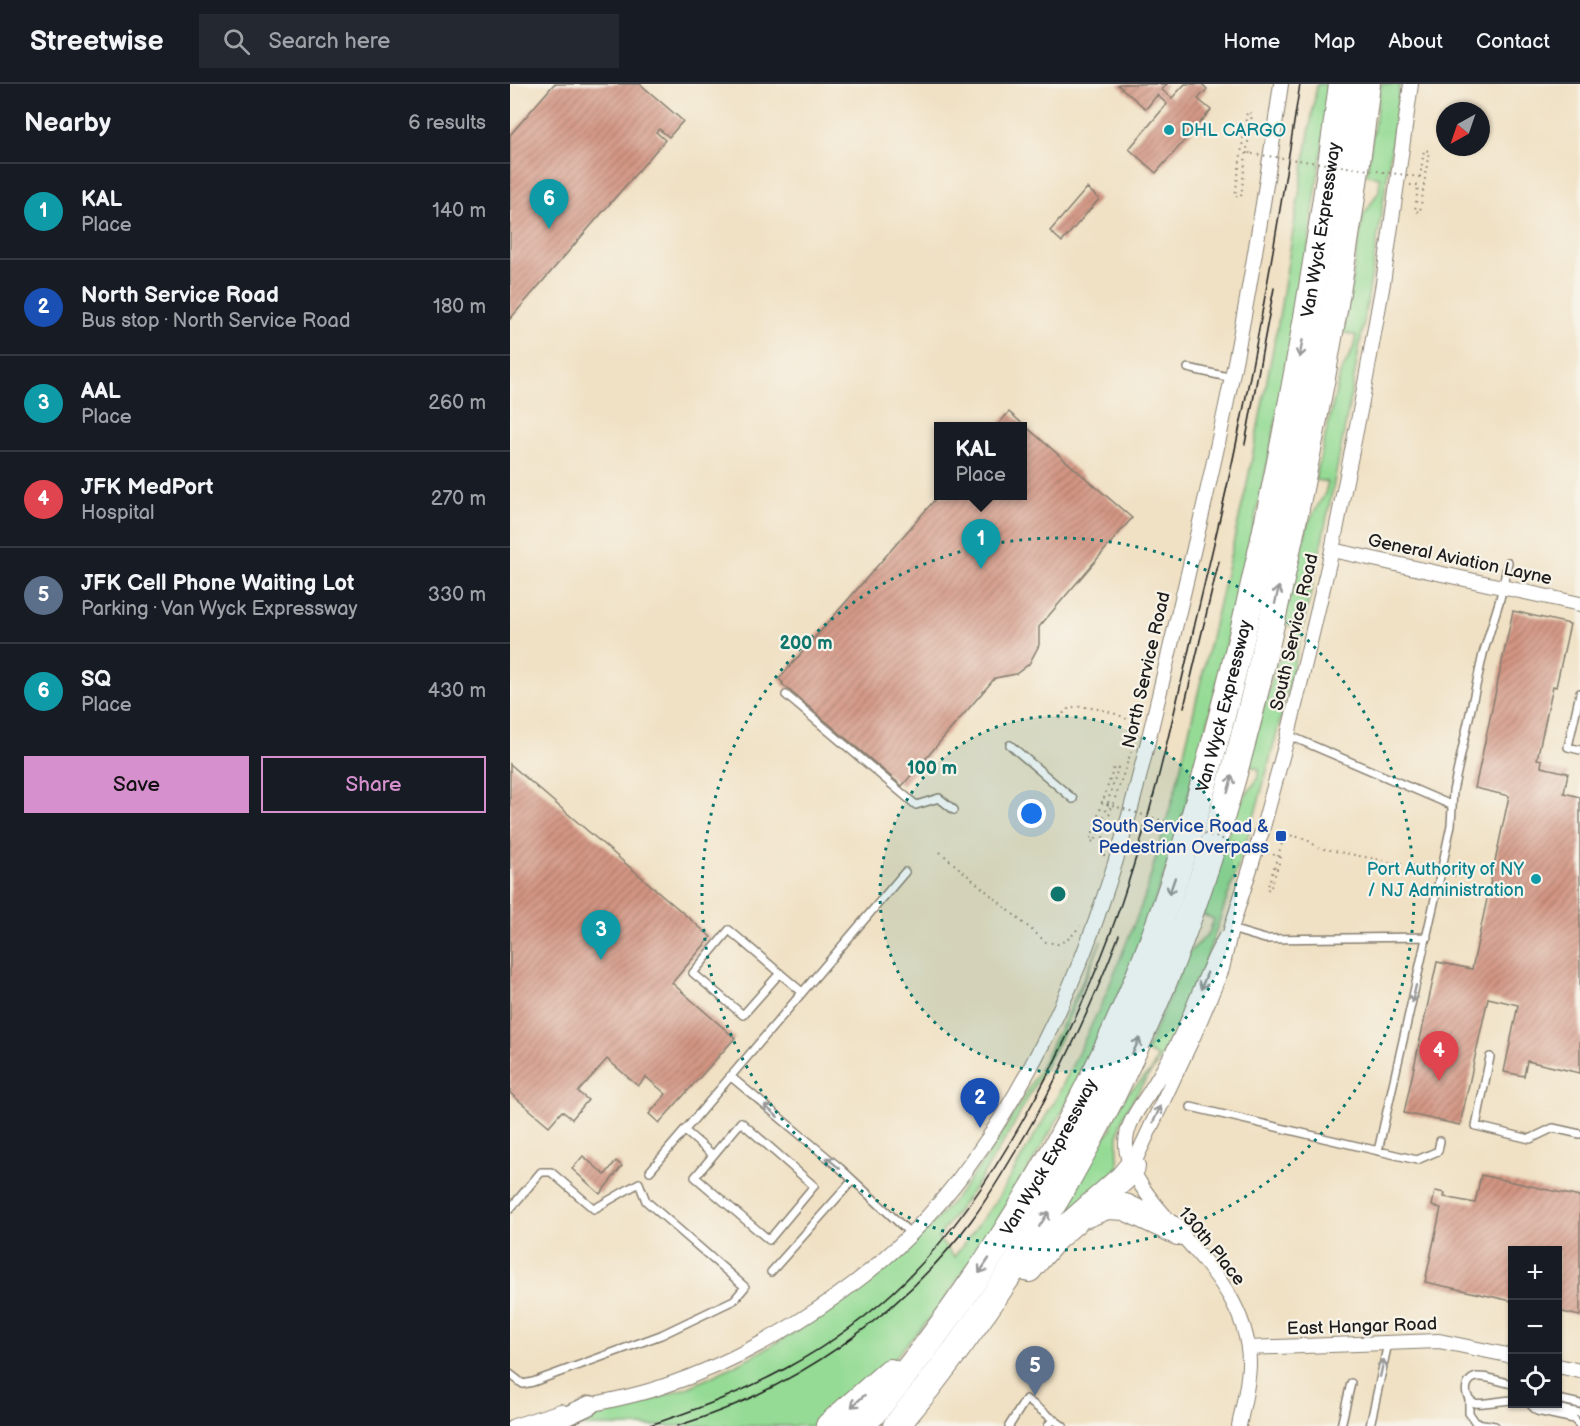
<!DOCTYPE html>
<html lang="en">
<head>
<meta charset="utf-8">
<style>
  :root { --surface:#171b24; --page:#242831; --text:#f1f3f6; --muted:#9ea1a6; --line:#363941; --accent:#d690ce }
  body { margin:0; font-family:"Balsamiq Sans",sans-serif; background:var(--page); color:var(--text) }
  .controls { position:absolute; right:18px; bottom:18px; display:grid; overflow:hidden; border-radius:0px; box-shadow:0 2px 4px #0004 }
  .controls button { width:54px; height:54px; display:grid; place-items:center; padding:0; border:0; border-bottom:2px solid var(--line); background:var(--surface); color:var(--text); font:30px sans-serif }
  .compass { position:absolute; left:926px; top:18px; width:54px; height:54px; border-radius:50%; background:var(--surface); box-shadow:0 2px 4px #0004; rotate:220deg }
  .you { position:absolute; left:522px; top:730px; width:21px; height:21px; margin:-15px; border:4px solid #fff; border-radius:50%; background:#1a73e8; box-shadow:0 0 0 9px #1a73e833 }
  .badge { display:grid; place-items:center; width:39px; height:39px; border-radius:50%; background:var(--accent); color:#fff; font-size:20px; font-weight:700 }
  .pin { position:absolute; translate:-50% -50px; filter:drop-shadow(0 2px 3px #0008) }
  .pin::after { content:''; position:absolute; top:32px; width:21px; height:18px; background:inherit; clip-path:polygon(0 0,100% 0,50% 100%) }
  .popup { position:absolute; left:424px; top:338px; width:93px; height:78px; box-sizing:border-box; display:grid; place-content:center; border-radius:0px; background:var(--surface); filter:drop-shadow(0 2px 4px #0005); font-size:20px; white-space:nowrap; color:var(--muted) }
  .popup b { font-size:22px; color:var(--text) }
  .popup::after { content:''; position:absolute; left:50%; top:100%; margin-left:-12px; border:12px solid transparent; border-top-color:var(--surface) }
  .list { margin:0; padding:0; list-style:none }
  h2 { display:flex; justify-content:space-between; align-items:center; height:78px; margin:0; padding:0 24px; font-size:26px }
  h2 small { font-size:20px; font-weight:400; color:var(--muted) }
  .list li { display:grid; grid-template-columns:39px 1fr auto; gap:18px; align-items:center; box-sizing:border-box; height:96px; padding:0 24px; border-top:2px solid var(--line) }
  .list b { display:block; font-size:22px; white-space:nowrap }
  .list p { margin:0; font-size:20px; white-space:nowrap; color:var(--muted) }
  .list em { font-size:20px; font-style:normal; color:var(--muted) }
  .actions { display:flex; gap:12px; padding:18px 24px }
  .actions a { flex:1; padding:14px 0; border:2px solid var(--accent); border-radius:0px; text-align:center; font-size:21px; color:var(--accent) }
  .actions .main { background:var(--accent); color:#111 }
  .icon { flex:none; width:33px; height:33px; fill:none; stroke:currentColor; stroke-width:2; stroke-linecap:round; stroke-linejoin:round }
  .map { position:relative; flex:none; width:1070px; height:1342px; overflow:hidden }
  header { display:flex; align-items:center; gap:36px; box-sizing:border-box; height:84px; padding:0 30px; background:var(--surface); border-bottom:2px solid var(--line) }
  header strong { font-size:28px }
  nav { display:flex; gap:33px; margin-inline-start:auto; font-size:21px }
  .search { width:420px; height:54px; background:var(--page); display:flex; align-items:center; gap:15px; box-sizing:border-box; padding:0 21px; border-radius:0px; color:var(--muted); font-size:22px }
  main { display:flex }
  aside { flex:1; background:var(--surface) }
  .map>svg:first-child { display:block }
  .grass { fill:#95db95; stroke:#587c58; stroke-width:1.5 }
  .building { fill:url(#building-hatch) }
  .lines { fill:none; stroke-linecap:round; stroke-linejoin:round }
  .service-casing { stroke:#867e70; stroke-width:10 }
  .minor-casing { stroke:#867e70; stroke-width:16 }
  .tertiary-casing { stroke:#867e70; stroke-width:21 }
  .motorway-casing { stroke:#867e70; stroke-width:28 }
  .path { stroke:#867e70; stroke-width:2; stroke-dasharray:1.5 4.5; stroke-linecap:butt }
  .service { stroke:#fff; stroke-width:7 }
  .minor { stroke:#fff; stroke-width:14 }
  .tertiary { stroke:#fff; stroke-width:18 }
  .motorway { stroke:#fff; stroke-width:26 }
  .tram { stroke:#1c1c1c; stroke-width:1.5 }
  .path-bridge { stroke:#867e70; stroke-width:2; stroke-dasharray:1.5 4.5; stroke-linecap:butt }
  .oneway { stroke:#999 }
  .ring { fill:none; stroke:#0f766e; stroke-width:3; stroke-dasharray:3 6 }
  .culture-dot { fill:#0f9aa8; stroke:#f7f3e8; stroke-width:2 }
  .transit-dot { fill:#1a4fb4; stroke:#f7f3e8; stroke-width:2 }
  .labels { text-anchor:middle; stroke-width:4.5; stroke-linejoin:round; paint-order:stroke }
  .culture-label { font-size:18px; fill:#0d838f; stroke:#f7f3e8; text-anchor:start }
  .street-label { font-size:18px; fill:#1c1c1c; stroke:#f7f3e8 }
  .transit-label { font-size:18px; fill:#164399; stroke:#f7f3e8; text-anchor:end }
  .centre { fill:#0f766e; stroke:#f7f3e8; stroke-width:3 }
  .ring-label { font-size:18px; text-anchor:middle; font-weight:bold; fill:#0f766e; stroke:#f7f3e8; stroke-width:4.5; stroke-linejoin:round; paint-order:stroke }
</style>
</head>
<body>
<header>
<strong>Streetwise</strong>
<div class="search"><svg class="icon" aria-label="search" viewBox="0 0 24 24"><circle cx="10" cy="10" r="6"/><path d="M15 15l6 6"/></svg>Search here</div>
<nav><a>Home</a><a>Map</a><a>About</a><a>Contact</a></nav>
</header>
<main>
<aside>
<h2>Nearby<small>6 results</small></h2>
<ul class="list">
<li><span class="badge" style="background:#0f9aa8">1</span><div><b>KAL</b><p>Place</p></div><em>140 m</em></li>
<li><span class="badge" style="background:#1a4fb4">2</span><div><b>North Service Road</b><p>Bus stop · North Service Road</p></div><em>180 m</em></li>
<li><span class="badge" style="background:#0f9aa8">3</span><div><b>AAL</b><p>Place</p></div><em>260 m</em></li>
<li><span class="badge" style="background:#e0444e">4</span><div><b>JFK MedPort</b><p>Hospital</p></div><em>270 m</em></li>
<li><span class="badge" style="background:#5c6f8a">5</span><div><b>JFK Cell Phone Waiting Lot</b><p>Parking · Van Wyck Expressway</p></div><em>330 m</em></li>
<li><span class="badge" style="background:#0f9aa8">6</span><div><b>SQ</b><p>Place</p></div><em>430 m</em></li>
</ul>
<div class="actions"><a class="main">Save</a><a>Share</a></div>
</aside>
<div class="map">
<svg width="1070" height="1342" viewBox="0 0 1070 1342">
  <defs>
    <pattern id="building-hatch" width="6" height="6" patternUnits="userSpaceOnUse" patternTransform="scale(1.5)"><rect width="6" height="6" fill="#d39583"/><path d="M-1 1l2-2M0 6l6-6M5 7l2-2" fill="none" stroke="#aa796a"/></pattern>
  </defs>
  <rect width="100%" height="100%" fill="#f7f3e8"/>
  <filter id="ink" filterUnits="userSpaceOnUse"><feTurbulence type="fractalNoise" baseFrequency=".0167" numOctaves="2"/><feDisplacementMap in="SourceGraphic" scale="12" xChannelSelector="R" yChannelSelector="G"/><feConvolveMatrix kernelMatrix="1 2 1 2 8 2 1 2 1" color-interpolation-filters="sRGB"/></filter>
  <filter id="wash" filterUnits="userSpaceOnUse"><feTurbulence type="fractalNoise" baseFrequency=".008" numOctaves="4" result="noise"/><feDisplacementMap in="SourceGraphic" scale="24" xChannelSelector="R" yChannelSelector="G"/><feGaussianBlur stdDeviation="1.35" result="paint"/><feColorMatrix in="noise" values="0 0 0 0 0 0 0 0 0 0 0 0 0 0 0 0 0 1.4 0 .05"/><feComposite in="paint" operator="in"/></filter>
  <g filter="url(#wash)">
    <rect width="100%" height="100%" fill="#f0e1c4"/>
    <path class="grass" d="M807,0H821L792,207L760,368L723,535L690,670L662,769L616,896L554,1025L493,1128L430,1223L373,1287L308,1342H47C59,1337 70,1336 82,1332C117,1321 153,1315 186,1300C273,1260 359,1208 425,1137C499,1058 546,955 591,857L551,953L503,1042L470,1096L428,1154L444,1173L486,1117L546,1015L594,915L634,815L666,703L737,400L768,239Z
      M871,0H890C857,246 812,492 745,730C731,777 713,824 698,870C688,898 677,929 663,954C649,980 618,1016 610,1042C606,1057 608,1072 609,1087L559,1130L555,1127L590,1055L600,1048L604,1032L617,1010L642,986L647,973L636,967L677,871L699,849L704,835L691,830L727,723L747,696L749,685L737,681L766,581L783,552L786,543L773,539L798,439L815,409L818,398L805,396L830,290L843,265L846,252L833,248L853,132L869,107L870,93L856,91Z"/>
    <g id="blocks">
      <path class="building" d="M44,0H130L173,37L159,53L149,45L146,48L155,56L0,235V51Z
        M609,0H657L652,6L662,14L675,0H694L693,1L697,5L688,15L701,26L646,89L619,65L657,20L647,11L636,25L608,1Z
        M577,104L589,115L552,158L540,147Z
        M499,328L622,434L529,543V561L519,580L506,590L485,594L392,702L272,600L273,599L269,595L428,412H513V342H487Z
        M1003,527L1060,540L1046,603L1043,602L1027,675L1032,676L1031,683L1058,689L1054,709L1070,713V989L1017,977L1014,992L994,988L1008,921L978,914L950,1041L894,1029L927,878L962,885L999,712L965,704Z
        M0,680L201,853L162,899L225,954L149,1039L139,1030L156,1010L136,993L128,1002L97,975L68,1008L78,1016L62,1035L52,1027L39,1042L0,1009Z
        M73,1072L95,1091L106,1077L112,1082L90,1110L62,1085Z
        M971,1091L1070,1113V1232L1048,1227V1166H1002V1217L915,1198L931,1124L922,1122L925,1107L935,1109L934,1113L965,1119Z"/>
    </g>
  </g>
  <g filter="url(#ink)">
    <use href="#blocks" fill-opacity="0" stroke="#867e70" stroke-width="1.5"/>
    <g class="lines">
      <defs>
        <path id="service" d="M678,284L722,294
          M1070,609L1058,663L1070,666
          M276,611L406,721L429,714L444,726
          M778,651L941,721
          M500,661L563,715
          M721,845L755,855L917,853
          M270,889L233,931L183,889L219,846L292,908
          M980,973L966,1042L1020,1055L1043,1044L1070,1050
          M220,992L330,1084L401,1150
          M681,1023L907,1076L928,1067L930,1057
          M231,1038L304,1102L259,1156L185,1093Z
          M174,1046L203,1071
          M868,1067L931,788L941,741L943,707L973,570L990,515L998,478
          M140,1087L395,788
          M0,1125L31,1088H41L84,1125L129,1099L136,1117L235,1203L224,1216L151,1251L23,1298L13,1300L0,1290
          M261,1188L343,1096
          M1002,1300C992,1298 980,1293 970,1293C955,1292 951,1313 965,1319C971,1321 993,1316 1002,1316
          M959,1315V1329L968,1342
          M1048,1315L1070,1320
          M1020,1320L1027,1327L1064,1335L1070,1342
          M1025,1320L1070,1329
          M967,1339L985,1342
          M499,1342L516,1315L543,1335
          M538,1342L543,1335L553,1342
          M831,1342L841,1299
          M860,1342L878,1259"/>
        <path id="minor" d="M822,466L1070,520
          M715,854C698,883 687,915 674,945C664,968 652,988 639,1009C628,1025 615,1042 616,1062C617,1082 632,1104 644,1119C683,1167 739,1212 739,1279C739,1300 733,1321 729,1342
          M622,1083L684,951L712,885L721,845L752,747L778,651L822,466L851,322L873,199L901,0
          M738,1264L929,1257L1002,1272
          M1048,1282L1070,1287
          M73,1322C99,1317 125,1312 151,1303C238,1275 338,1213 402,1149C491,1059 560,920 598,801C626,717 644,630 665,544C685,461 705,377 722,293C742,196 757,98 771,0
          M4,1342L51,1327"/>
        <path id="tertiary" d="M35,1342L80,1321"/>
        <g id="motorway">
          <path d="M577,1130L597,1122L615,1123L668,1148"/>
          <path d="M519,1185L545,1154L613,1094L622,1083"/>
          <path d="M319,1342L380,1288"/>
          <path id="s1" d="M352,1342C461,1215 551,1072 618,918C666,807 698,690 727,572C773,384 807,192 832,0"/>
          <path d="M386,1342C512,1192 611,1019 678,835C725,704 757,566 785,429C815,287 840,144 857,0"/>
        </g>
      </defs>
      <use href="#service" class="service-casing"/>
      <use href="#minor" class="minor-casing"/>
      <use href="#tertiary" class="tertiary-casing"/>
      <use href="#motorway" class="motorway-casing"/>
      <path class="path" d="M736,69L731,113L725,112L737,28L742,30L737,65L741,71
        M900,101H908L905,127L910,128L919,67L914,66L910,93
        M549,634C552,631 556,626 560,624C571,619 613,629 620,638C624,642 625,646 625,651
        M598,720L585,758L580,757L604,683L608,684L598,717L600,724
        M430,768L536,858L548,860L560,854L570,842
        M594,772L593,749L621,668
        M771,773L760,806L757,805L775,750L796,755L809,764L921,786
        M938,790L948,793"/>
      <use href="#service" class="service"/>
      <use href="#minor" class="minor"/>
      <use href="#tertiary" class="tertiary"/>
      <use href="#motorway" class="motorway"/>
      <path class="tram" d="M735,360L764,204
        M674,623L709,477
        M137,1342C234,1311 322,1269 396,1196C444,1148 480,1095 513,1036C552,968 585,895 611,820C642,730 662,637 684,544C699,480 715,416 728,351C753,235 772,117 790,0
        M167,1342C283,1306 388,1234 461,1137C483,1107 502,1074 521,1041C555,980 584,916 609,851"/>
      <path class="path-bridge" d="M736,69L910,93
        M591,718L771,773"/>
    </g>
    <defs><path id="oneway-shaft" d="M-6 0H5M1.5-3L5.5 0L1.5 3" fill="none" stroke-width="1.6" stroke-linecap="round" stroke-linejoin="round" transform="scale(1.5)"/></defs>
    <g class="oneway">
      <use href="#oneway-shaft" transform="translate(791 265) rotate(100)"/>
      <use href="#oneway-shaft" transform="translate(767 511) rotate(-77)"/>
      <use href="#oneway-shaft" transform="translate(720 700) rotate(-75)"/>
      <use href="#oneway-shaft" transform="translate(662 802) rotate(109)"/>
      <use href="#oneway-shaft" transform="translate(694 897) rotate(111)"/>
      <use href="#oneway-shaft" transform="translate(904 910) rotate(103)"/>
      <use href="#oneway-shaft" transform="translate(626 962) rotate(-65)"/>
      <use href="#oneway-shaft" transform="translate(261 1027) rotate(-139)"/>
      <use href="#oneway-shaft" transform="translate(647 1030) rotate(-65)"/>
      <use href="#oneway-shaft" transform="translate(323 1079) rotate(-141)"/>
      <use href="#oneway-shaft" transform="translate(534 1135) rotate(-58)"/>
      <use href="#oneway-shaft" transform="translate(474 1182) rotate(124)"/>
      <use href="#oneway-shaft" transform="translate(872 1284) rotate(-78)"/>
      <use href="#oneway-shaft" transform="translate(348 1317) rotate(138)"/>
    </g>
  </g>
  <circle cx="548" cy="810" r="178" fill="#0f766e" fill-opacity=".12"/>
  <g class="ring">
    <circle cx="548" cy="810" r="178"/>
    <circle cx="548" cy="810" r="356"/>
  </g>
  <g class="culture-dot">
    <circle cx="659" cy="46" r="6"/>
    <circle cx="1026" cy="795" r="6"/>
  </g>
  <rect class="transit-dot" x="765" y="746" width="12" height="12" rx="3"/>
  <g class="labels">
    <g class="culture-label">
      <text x="671" y="52">DHL CARGO</text>
      <text x="1014" y="791" text-anchor="end">Port Authority of NY<tspan x="1014" dy="21">/ NJ Administration</tspan></text>
    </g>
    <g class="street-label">
      <text dy="6" stroke="none"><textPath href="#s1" startOffset="1300">Van Wyck Expressway</textPath></text>
      <text transform="translate(950 475) rotate(12)" y="6">General Aviation Layne</text>
      <text transform="translate(784 548) rotate(-77)" y="6">South Service Road</text>
      <text transform="translate(636 586) rotate(-77)" y="6">North Service Road</text>
      <text dy="6" stroke="none"><textPath href="#s1" startOffset="814">Van Wyck Expressway</textPath></text>
      <text dy="6" stroke="none"><textPath href="#s1" startOffset="328">Van Wyck Expressway</textPath></text>
      <text transform="translate(702 1162) rotate(51)" y="6">130th Place</text>
      <text transform="translate(852 1242) rotate(-2)" y="6">East Hangar Road</text>
    </g>
    <g class="transit-label">
      <text x="759" y="748">South Service Road &amp;<tspan x="759" dy="21">Pedestrian Overpass</tspan></text>
    </g>
  </g>
  <circle cx="548" cy="810" r="9" class="centre"/>
  <g class="ring-label">
    <text x="296" y="565">200 m</text>
    <text x="422" y="690">100 m</text>
  </g>
</svg>
<div class="controls">
<button>+</button>
<button>−</button>
<button><svg class="icon" aria-label="locate" viewBox="0 0 24 24"><circle cx="12" cy="12" r="6"/><path d="M12 2v4M12 18v4M2 12h4M18 12h4"/></svg></button>
</div>
<svg class="compass" viewBox="-18 -18 36 36"><path d="M0-13l5 13h-10z" fill="#e53935"/><path d="M0 13l5-13h-10z" fill="#9ea1a6"/></svg>
<div class="you"></div>
<div class="pin badge" style="left:471px;top:485px;background:#0f9aa8">1</div>
<div class="popup"><b>KAL</b>Place</div>
<div class="pin badge" style="left:470px;top:1044px;background:#1a4fb4">2</div>
<div class="pin badge" style="left:91px;top:876px;background:#0f9aa8">3</div>
<div class="pin badge" style="left:929px;top:997px;background:#e0444e">4</div>
<div class="pin badge" style="left:525px;top:1312px;background:#5c6f8a">5</div>
<div class="pin badge" style="left:39px;top:145px;background:#0f9aa8">6</div>
</div>
</main>
</body>
</html>
